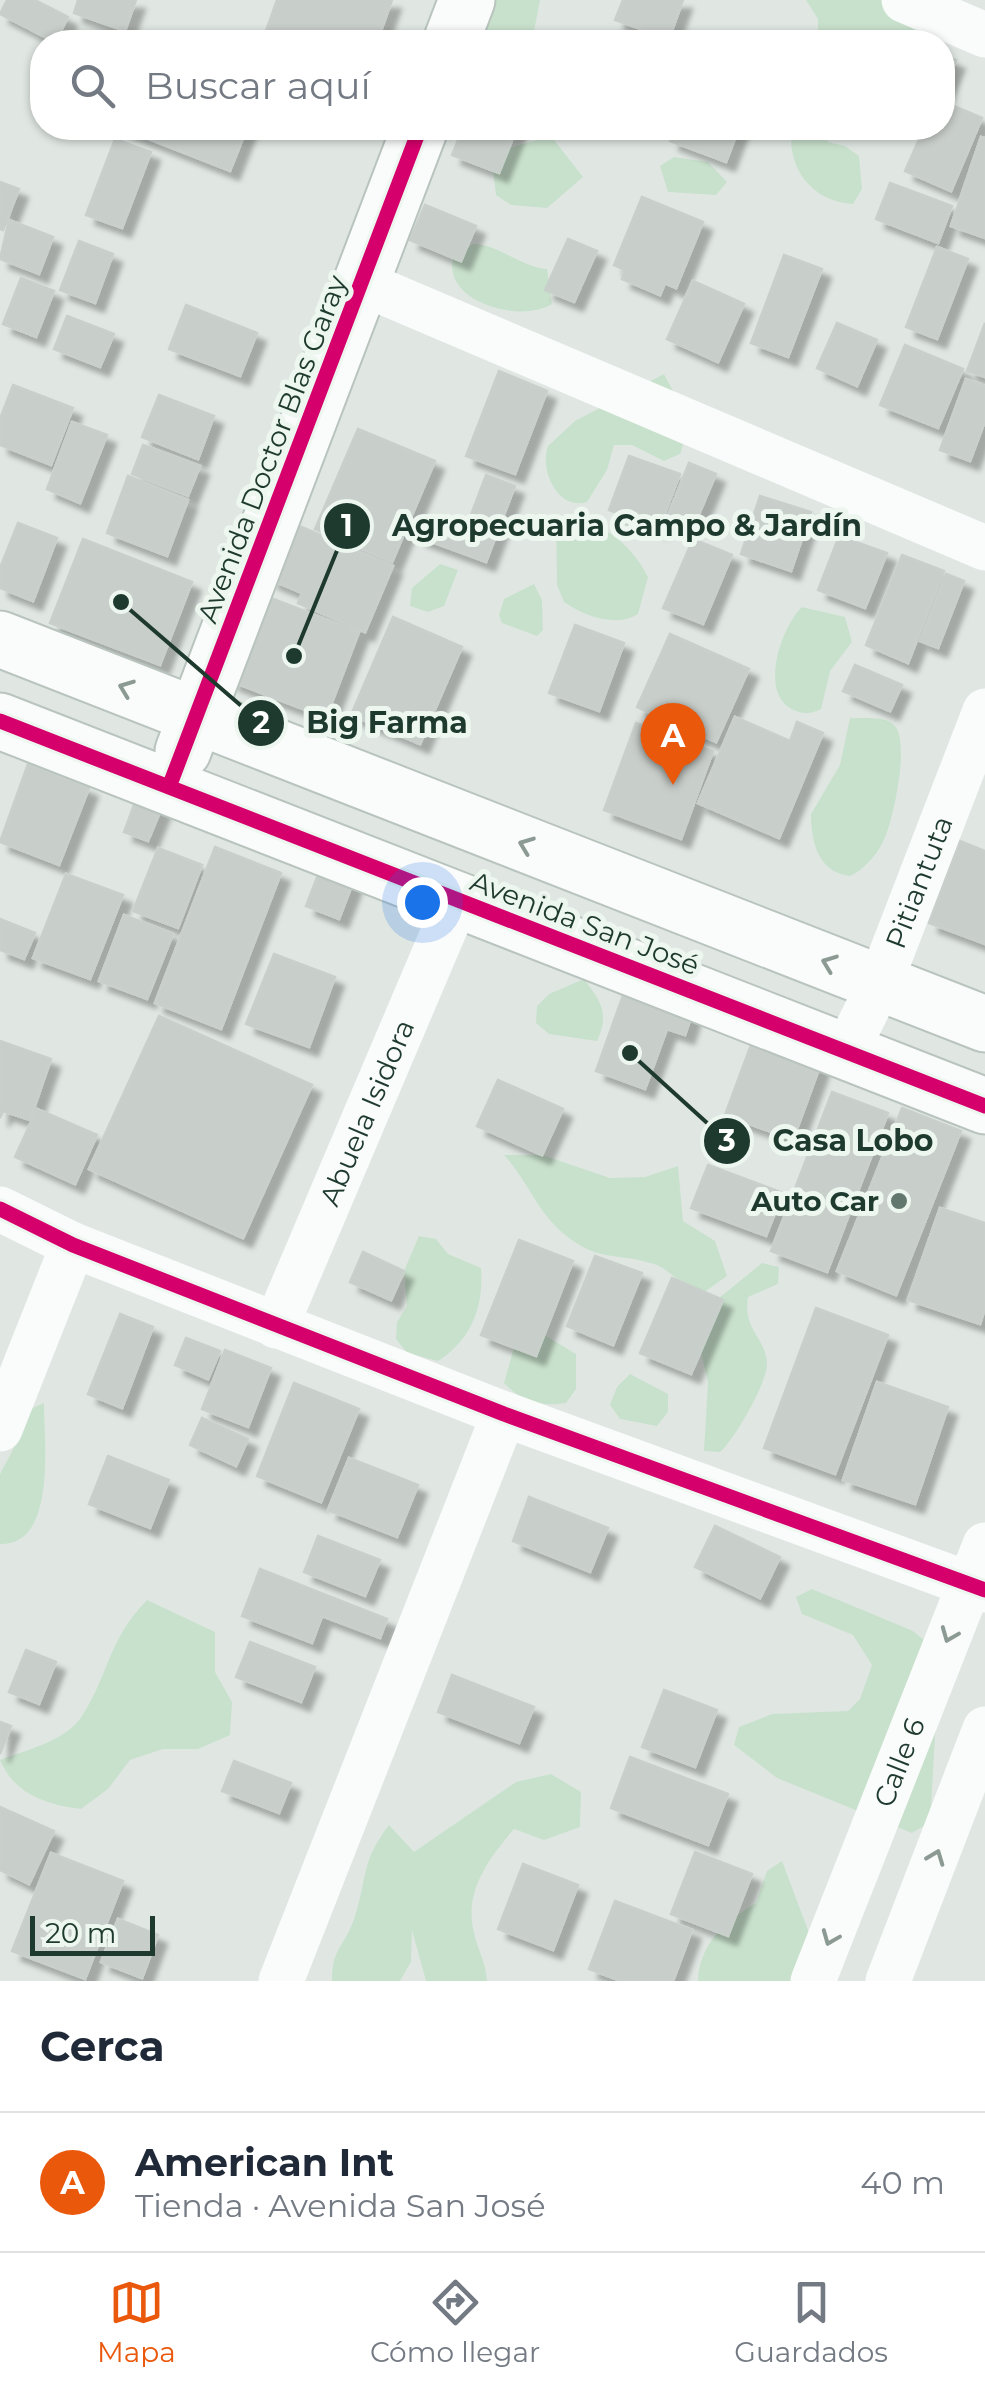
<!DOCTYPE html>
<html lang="es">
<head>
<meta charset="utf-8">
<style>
  :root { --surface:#fff; --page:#f6f6f7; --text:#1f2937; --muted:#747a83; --line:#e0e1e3; --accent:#ea580c }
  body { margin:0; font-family:Montserrat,sans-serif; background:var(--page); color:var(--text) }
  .scale { position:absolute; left:30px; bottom:25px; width:125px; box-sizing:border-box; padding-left:10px; border:5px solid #1e3a2e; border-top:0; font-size:28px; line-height:35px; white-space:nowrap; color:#1e3a2e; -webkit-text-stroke:8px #edf7f0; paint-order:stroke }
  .you { position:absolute; left:422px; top:902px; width:35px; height:35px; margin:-25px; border:8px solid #fff; border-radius:50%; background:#1a73e8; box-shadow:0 0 0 15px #1a73e833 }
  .badge { display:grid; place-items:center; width:65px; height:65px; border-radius:50%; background:var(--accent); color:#fff; font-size:32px; font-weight:700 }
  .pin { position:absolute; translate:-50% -82px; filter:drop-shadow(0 2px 5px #0008) }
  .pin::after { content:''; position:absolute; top:52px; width:35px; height:30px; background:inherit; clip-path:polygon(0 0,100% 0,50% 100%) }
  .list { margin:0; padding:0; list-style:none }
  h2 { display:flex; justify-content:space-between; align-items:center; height:130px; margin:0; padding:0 40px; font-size:42px }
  h2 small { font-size:32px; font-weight:400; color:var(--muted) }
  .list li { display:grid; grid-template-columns:65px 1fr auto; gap:30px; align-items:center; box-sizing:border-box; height:140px; padding:0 40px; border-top:2px solid var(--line) }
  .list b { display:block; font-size:38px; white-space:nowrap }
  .list p { margin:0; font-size:32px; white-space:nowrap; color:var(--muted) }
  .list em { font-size:32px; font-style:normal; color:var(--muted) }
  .icon { flex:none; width:55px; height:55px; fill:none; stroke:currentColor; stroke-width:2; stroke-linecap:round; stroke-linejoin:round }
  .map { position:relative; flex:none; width:985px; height:1981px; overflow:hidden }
  .search { position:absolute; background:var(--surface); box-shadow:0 2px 8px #0004; left:30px; right:30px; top:30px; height:110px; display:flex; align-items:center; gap:25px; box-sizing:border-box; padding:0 35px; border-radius:40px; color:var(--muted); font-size:38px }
  .sheet { height:270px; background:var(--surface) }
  nav { display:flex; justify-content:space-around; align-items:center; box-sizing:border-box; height:140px; border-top:2px solid var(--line); background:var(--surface); font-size:28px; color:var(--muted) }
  nav a { display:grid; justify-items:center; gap:5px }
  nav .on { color:var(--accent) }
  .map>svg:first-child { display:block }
  .green { fill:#c8e1cc }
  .building { fill:#c8ceca; stroke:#c9d0cc; stroke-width:2.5; filter:url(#shadow) }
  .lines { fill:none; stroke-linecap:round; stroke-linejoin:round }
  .secondary-casing { stroke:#b9c4be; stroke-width:59 }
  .street { stroke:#fafbfb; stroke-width:45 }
  .secondary { stroke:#fafbfb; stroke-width:55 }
  .cycleway-casing { stroke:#edf7f0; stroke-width:21 }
  .cycleway { stroke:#d6006c; stroke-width:15 }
  .oneway { stroke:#8c9a94 }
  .poi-dot { fill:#62776d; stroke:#edf7f0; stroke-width:4 }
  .labels { text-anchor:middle; stroke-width:10; stroke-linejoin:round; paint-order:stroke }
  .street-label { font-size:28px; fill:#1e3a2e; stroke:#edf7f0 }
  .poi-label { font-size:28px; font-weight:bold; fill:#1e3a2e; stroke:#edf7f0; text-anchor:end }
  .leader { fill:none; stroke:#1e3a2e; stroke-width:4 }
  .callout-dot { fill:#1e3a2e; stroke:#edf7f0; stroke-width:4 }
  .mark-label { font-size:30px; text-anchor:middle; font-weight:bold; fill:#fff }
  .callout-label { font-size:30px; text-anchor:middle; font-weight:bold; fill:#1e3a2e; stroke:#edf7f0; stroke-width:10; stroke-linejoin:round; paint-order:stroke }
</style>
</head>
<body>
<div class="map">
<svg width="985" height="1981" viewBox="0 0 985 1981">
  <defs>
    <filter id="shadow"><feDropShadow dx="9" dy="9" stdDeviation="2.5" flood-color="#0004"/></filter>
  </defs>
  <rect width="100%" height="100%" fill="#e0e7e3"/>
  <path class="green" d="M476,0H540L532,42H474Z
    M806,0H903L928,22L918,42H818V19Z
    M792,128H823L828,142L845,146L859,156L862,189L853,204C812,202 786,168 792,128Z
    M551,136L583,177L547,208L511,205L496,195L493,170L505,149Z
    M674,157L708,162L727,182L716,195L668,192L660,166Z
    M473,244C496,243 521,267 547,269L552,304C521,324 439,302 454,255Z
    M664,374C678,400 692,425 680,454L664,461L632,445H614L607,470L587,502C558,511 539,470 548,446L575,421Z
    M556,515C597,518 630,541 648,577L638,614C616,628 584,616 564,602L557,585Z
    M440,564L458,570L444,606L428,612L410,606L412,588Z
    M534,584L542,600L543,630L537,636L502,623L499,615L504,599Z
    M802,607L845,617L852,642L830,671L821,709C810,715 800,714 790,708C760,691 781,627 802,607Z
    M850,718C864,719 885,715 895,726C910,743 893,823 883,842C876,856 863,870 850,876C818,873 811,841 811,814L840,765Z
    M584,979C601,1002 610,1013 597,1041L549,1034L536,1023L537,1006L549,994Z
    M504,1155H542L610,1178L645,1177L678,1166L683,1221L715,1241L727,1276L700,1295C688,1288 665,1268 657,1265C617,1251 600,1264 564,1234C537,1212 528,1181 504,1155Z
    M419,1236L436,1239L448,1254L481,1268C484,1307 471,1340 438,1361L407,1353L396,1339L397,1322L407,1306L404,1271Z
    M762,1263L779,1267L778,1284L748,1297C743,1331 765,1336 767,1363C768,1382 734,1440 720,1452L704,1451L708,1382L700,1348L703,1311Z
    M531,1327L576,1354V1389L566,1403C540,1407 522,1402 504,1383L517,1337Z
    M630,1374L668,1394V1412L657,1426L620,1419L610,1405L617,1387Z
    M44,1403C44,1441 57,1546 0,1544V1474L18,1440L24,1412Z
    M812,1589L913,1631L936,1650L938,1684L931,1806L927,1824L912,1833L777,1778L734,1745L739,1727L772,1714L848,1711L860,1699L872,1665L853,1635L802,1614L796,1597Z
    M147,1600L215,1632V1672L232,1702L230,1735L198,1749H163L130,1760L108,1789L81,1809C47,1805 14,1794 0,1760C26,1750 66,1741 82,1716C109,1674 108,1640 147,1600Z
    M551,1774L581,1792L580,1827L544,1840L514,1829C491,1856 465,1889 473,1928C476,1947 486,1961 487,1981H426L412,1930L411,1962L400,1981H332C332,1949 343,1948 353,1922C368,1880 359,1864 389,1825L414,1852L516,1782Z
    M782,1861L814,1946L817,1981H698C699,1943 727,1920 756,1903L767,1871Z"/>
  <path class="building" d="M7,0H35L68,17L55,42L0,14Z
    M78,0H136L125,31L74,13Z
    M277,0H392L377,42H262Z
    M623,0H683L669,39L615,20Z
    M942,55L956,60L942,94Z
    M942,101L982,118L951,191L905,171L924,128H942Z
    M121,128H247L230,171Z
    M463,128H517L499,173L452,155Z
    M675,128H739L726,162L670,141Z
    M981,137L985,138V238L951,226Z
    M115,139L151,152L122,228L86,215Z
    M0,182L19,189L3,230L0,229Z
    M890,183L952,206L938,243L876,219Z
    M642,197L703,222L676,288L665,283L660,295L622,279L625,270L614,265Z
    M425,205L476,226L461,261L410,240Z
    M9,220L53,237L39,274L0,259Z
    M568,239L597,251L574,302L545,290Z
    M79,241L113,254L95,303L60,290Z
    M937,247L968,259L937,339L906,327Z
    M784,255L822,269L788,357L751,343Z
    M21,278L54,291L36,337L3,324Z
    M693,281L744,304L718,362L667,339Z
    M186,305L257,333L240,376L169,349Z
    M67,316L114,334L100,367L54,349Z
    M837,323L877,340L857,386L817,368Z
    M985,323V377L967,371Z
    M905,345L963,369L938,428L880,405Z
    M499,371L547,391L515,474L466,456Z
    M966,379L985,386V421L970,461L940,450Z
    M13,385L73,408L51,465L0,445V419Z
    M159,395L214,416L198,459L142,437Z
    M72,422L107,435L80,503L47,489Z
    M358,429L435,461L392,562L315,529Z
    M143,445L200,466L188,496L132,474Z
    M629,456L680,474L659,529L609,510Z
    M689,463L716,474L694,526L668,515Z
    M486,475L515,486L486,562L418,537L424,520L463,536Z
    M128,476L188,500L167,556L107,533Z
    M760,496L811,512L791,571L741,554Z
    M18,523L57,538L33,601L0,588V568Z
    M292,523L393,566L365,632L298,603L302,593L269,579Z
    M839,536L887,553L865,608L818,590Z
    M83,539L192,582L160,665L50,623Z
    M693,539L732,555L703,624L663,608Z
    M902,555L944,571L908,663L866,645Z
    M946,574L964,581L938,648L920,641Z
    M263,595L359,632L326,718L230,681Z
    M393,617L462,647L420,744L351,715Z
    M575,625L624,643L599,711L549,693Z
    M670,634L749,669L716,742L637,707Z
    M855,665L902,685L890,711L843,691Z
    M735,717L790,741L797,722L823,733L779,838L698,803Z
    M636,723L713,751L681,839L604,810Z
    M28,764L89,788L59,865L0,842Z
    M137,797L162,807L148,841L124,832Z
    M960,841L985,851V944L929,923Z
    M215,847L281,873L221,1029L155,1003Z
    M158,848L202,865L178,928L133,911Z
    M321,867L354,880L339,919L306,906Z
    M66,874L123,895L90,979L33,958Z
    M124,915L173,934L147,999L99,981Z
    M0,919L35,933L24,959L0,950Z
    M274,954L335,977L309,1047L246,1024Z
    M627,984L694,1008L685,1035L667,1029L645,1089L596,1071Z
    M159,1016L312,1085L243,1238L89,1169Z
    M759,1023L827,1047L793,1140L725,1115Z
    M0,1041L51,1059L30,1120L3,1111L0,1118Z
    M498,1080L563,1109L542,1155L477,1126Z
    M832,1092L888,1113L827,1272L771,1251Z
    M902,1108L961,1131L896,1295L837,1271Z
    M37,1109L97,1135L75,1184L15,1157Z
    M708,1165L783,1193L766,1236L691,1208Z
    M940,1208L985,1223V1308L980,1324L908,1300Z
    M519,1240L573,1261L536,1356L481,1335Z
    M363,1252L404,1271L391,1300L350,1282Z
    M595,1256L642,1273L613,1345L567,1326Z
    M672,1278L723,1300L691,1374L640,1353Z
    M816,1308L888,1335L835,1474L764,1448Z
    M120,1314L153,1327L122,1408L88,1394Z
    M186,1338L220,1351L208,1379L175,1365Z
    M225,1350L271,1368L248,1427L202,1409Z
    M877,1382L948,1407L915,1504L843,1480Z
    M294,1383L359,1409L321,1502L257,1476Z
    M202,1418L248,1439L236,1466L190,1445Z
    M108,1456L169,1480L150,1528L89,1504Z
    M349,1458L418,1485L397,1537L328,1510Z
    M529,1497L608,1528L590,1572L513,1541Z
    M715,1526L780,1557L760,1598L695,1567Z
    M318,1536L380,1560L365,1596L304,1572Z
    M260,1569L387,1619L380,1638L322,1616L312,1643L242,1616Z
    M250,1642L315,1667L301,1702L236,1677Z
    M26,1650L56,1662L39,1704L9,1692Z
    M452,1675L534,1707L519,1743L438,1712Z
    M664,1690L717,1710L695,1767L642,1747Z
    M0,1722L11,1726L0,1754Z
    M630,1757L728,1794L708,1845L611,1808Z
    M234,1761L291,1783L279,1813L222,1791Z
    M0,1807L54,1831L29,1884L0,1870Z
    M695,1852L752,1874L728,1936L671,1914Z
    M51,1853L123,1881L85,1979L12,1951Z
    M523,1864L578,1885L553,1950L498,1929Z
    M615,1901L692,1930L673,1981H621L589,1969Z
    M118,1919L158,1935L142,1978L101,1962Z"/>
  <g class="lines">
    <defs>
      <path id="secondary" d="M451,42L467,0
        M0,639L985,1024
        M0,721L985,1106
        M183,751L420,128"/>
    </defs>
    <use href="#secondary" class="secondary-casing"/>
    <g class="street">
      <path d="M904,0L985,35"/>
      <path d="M362,283L985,548"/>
      <path id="s1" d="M846,1052L880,983L985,711"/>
      <path d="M0,1209L73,1245L504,1414L985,1590"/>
      <path id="s2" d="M276,1326L457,900"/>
      <path d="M0,1429L73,1245"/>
      <path d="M281,1981L504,1414"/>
      <path id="s3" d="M813,1981L985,1545"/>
      <path d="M888,1981L985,1729"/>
    </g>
    <use href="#secondary" class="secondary"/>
    <defs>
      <path id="cycleway" d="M0,721L985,1106
        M169,787L420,128
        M0,1209L73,1245L504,1414L985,1590"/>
    </defs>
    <use href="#cycleway" class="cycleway-casing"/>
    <use href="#cycleway" class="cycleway"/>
  </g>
  <defs><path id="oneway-chevron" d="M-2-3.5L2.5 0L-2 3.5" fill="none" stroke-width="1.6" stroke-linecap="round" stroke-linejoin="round" transform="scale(2.5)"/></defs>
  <g class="oneway">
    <use href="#oneway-chevron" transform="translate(126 688) rotate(-159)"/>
    <use href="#oneway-chevron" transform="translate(526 845) rotate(-159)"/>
    <use href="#oneway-chevron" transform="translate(829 963) rotate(-159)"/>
    <use href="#oneway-chevron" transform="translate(949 1635) rotate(112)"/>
    <use href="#oneway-chevron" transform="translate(936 1857) rotate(-69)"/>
    <use href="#oneway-chevron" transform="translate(830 1938) rotate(112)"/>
  </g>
  <circle class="poi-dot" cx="899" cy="1201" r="10"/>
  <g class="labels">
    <g class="street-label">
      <text transform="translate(272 449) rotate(-69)" y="10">Avenida Doctor Blas Garay</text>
      <text dy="10" stroke="none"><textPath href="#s1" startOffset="185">Pitiantuta</textPath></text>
      <text transform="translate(585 923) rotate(21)" y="10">Avenida San José</text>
      <text dy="10" stroke="none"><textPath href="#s2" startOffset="232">Abuela Isidora</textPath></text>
      <text dy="10" stroke="none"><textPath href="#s3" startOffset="235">Calle 6</textPath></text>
    </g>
    <g class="poi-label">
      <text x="879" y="1211">Auto Car</text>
    </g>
  </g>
  <path class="leader" d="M294 656L347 526M121 602L261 723M630 1053L727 1141"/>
  <g class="callout-dot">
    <circle cx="294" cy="656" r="10"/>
    <circle cx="121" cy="602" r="10"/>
    <circle cx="630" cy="1053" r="10"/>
    <circle cx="347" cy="526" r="25"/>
    <circle cx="261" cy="723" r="25"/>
    <circle cx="727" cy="1141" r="25"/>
  </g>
  <g class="mark-label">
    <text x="347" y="536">1</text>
    <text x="261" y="733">2</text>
    <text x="727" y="1151">3</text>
  </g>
  <g class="callout-label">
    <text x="627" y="536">Agropecuaria Campo &amp; Jardín</text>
    <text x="387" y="733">Big Farma</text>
    <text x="853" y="1151">Casa Lobo</text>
  </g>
</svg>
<div class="scale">20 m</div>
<div class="you"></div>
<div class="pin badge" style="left:673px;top:785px">A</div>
<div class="search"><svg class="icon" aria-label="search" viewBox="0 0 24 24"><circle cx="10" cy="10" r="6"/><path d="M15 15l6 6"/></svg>Buscar aquí</div>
</div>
<section class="sheet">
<h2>Cerca<small></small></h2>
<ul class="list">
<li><span class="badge">A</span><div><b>American Int</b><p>Tienda · Avenida San José</p></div><em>40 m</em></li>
</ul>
</section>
<nav>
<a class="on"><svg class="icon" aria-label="map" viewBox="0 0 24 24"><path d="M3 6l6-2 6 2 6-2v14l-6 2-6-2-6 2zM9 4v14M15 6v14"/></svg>Mapa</a>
<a><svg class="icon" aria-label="directions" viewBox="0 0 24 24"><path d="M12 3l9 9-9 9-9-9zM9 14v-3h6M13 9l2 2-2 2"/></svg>Cómo llegar</a>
<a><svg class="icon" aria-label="saved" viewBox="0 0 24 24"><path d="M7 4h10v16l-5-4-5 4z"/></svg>Guardados</a>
</nav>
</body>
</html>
